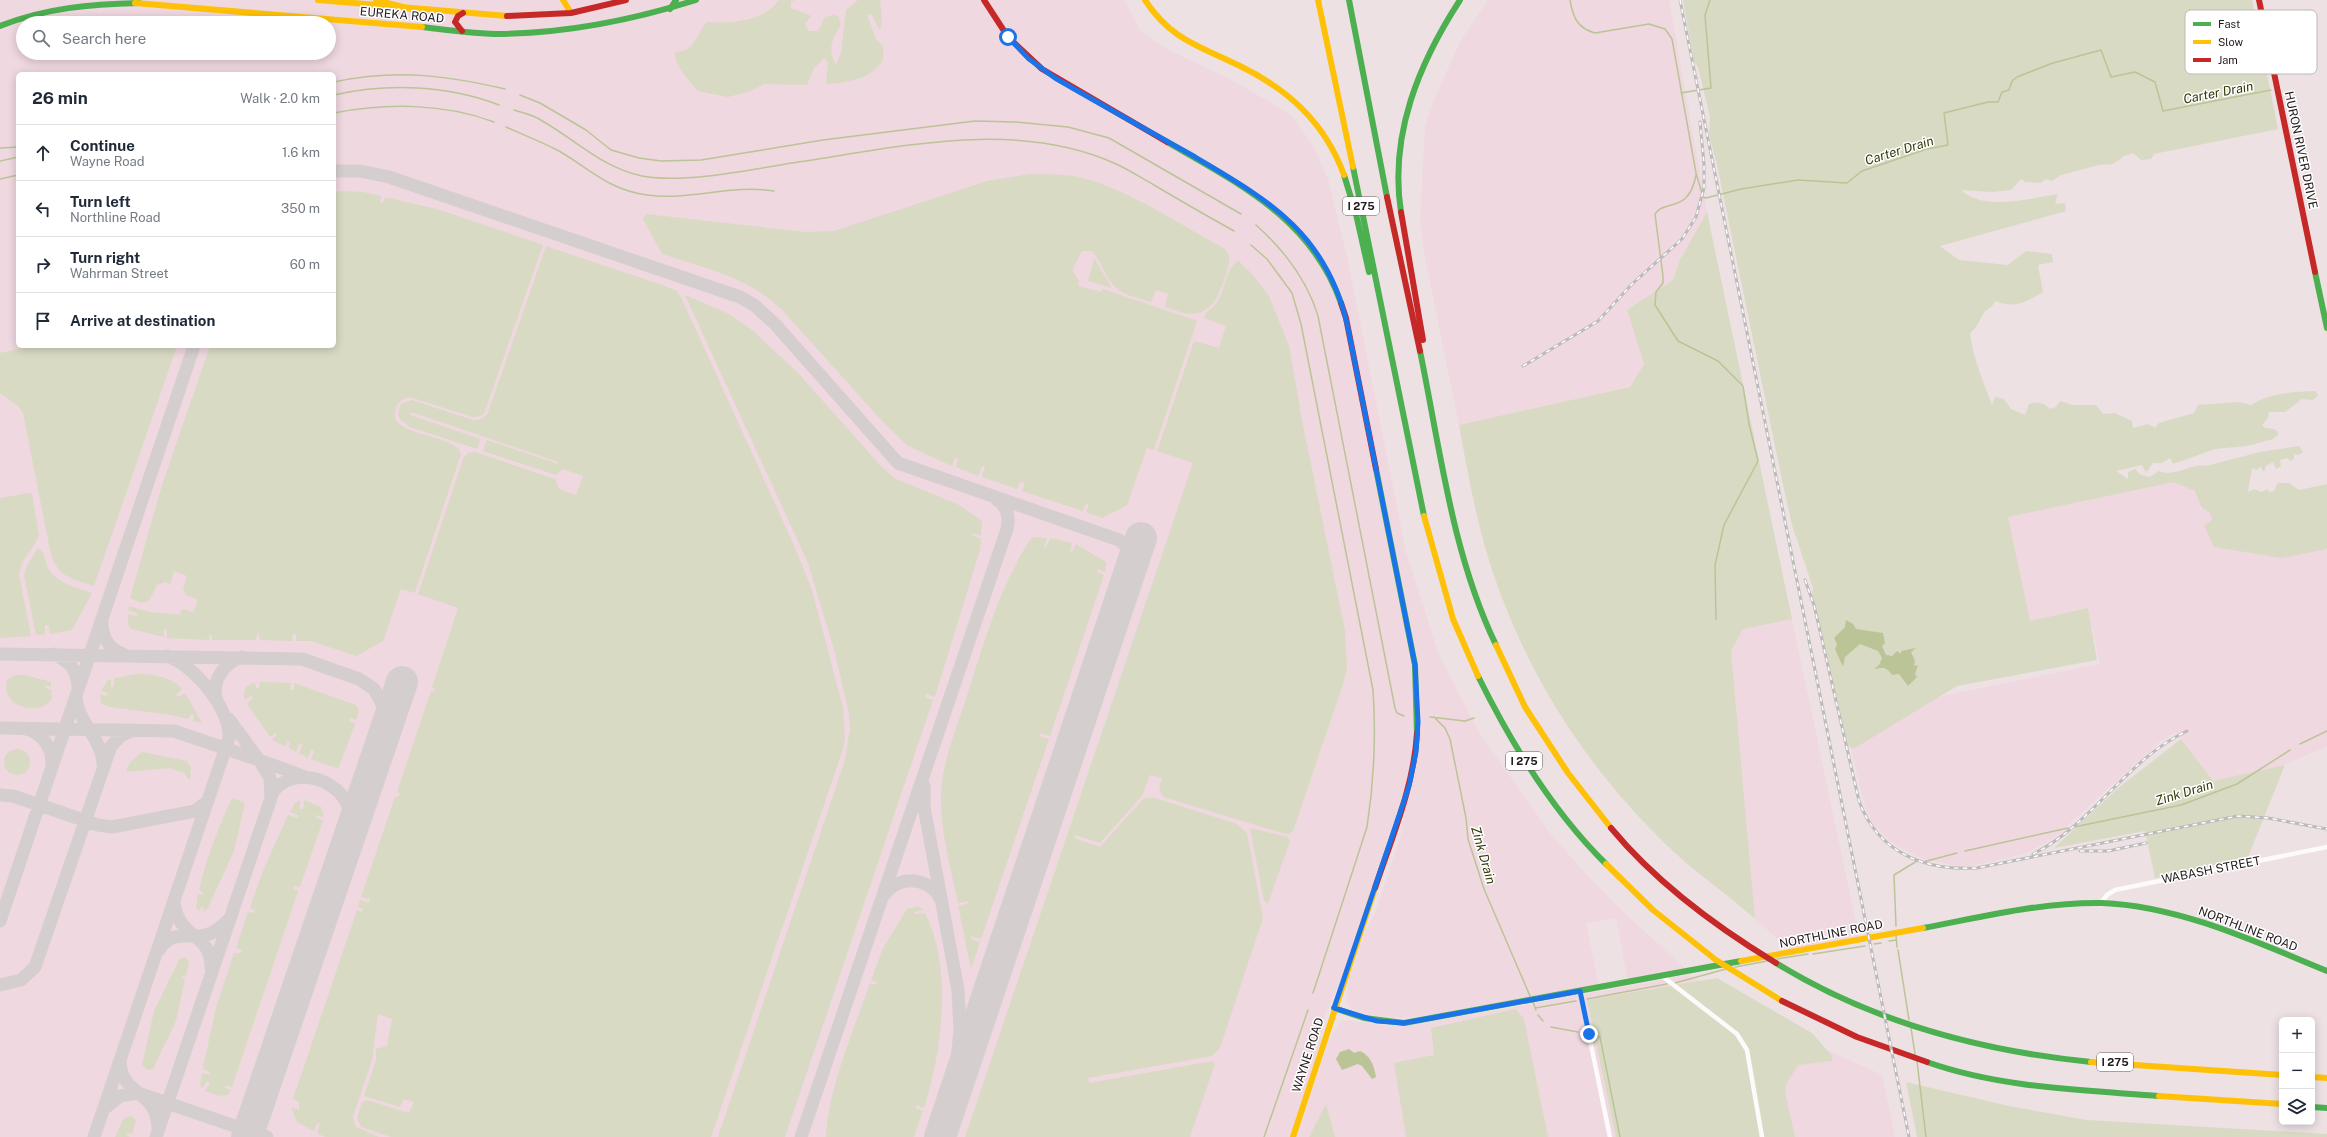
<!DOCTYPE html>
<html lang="en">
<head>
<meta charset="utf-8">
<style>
  :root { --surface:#fff; --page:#f2f2f3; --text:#1f2937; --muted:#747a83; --line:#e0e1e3 }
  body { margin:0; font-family:"Public Sans",sans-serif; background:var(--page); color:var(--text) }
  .controls { position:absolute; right:12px; bottom:12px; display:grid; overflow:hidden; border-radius:6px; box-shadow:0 2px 10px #0003 }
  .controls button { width:36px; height:36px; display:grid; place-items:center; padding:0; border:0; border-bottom:1px solid var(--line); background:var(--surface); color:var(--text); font:20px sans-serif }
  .stop { position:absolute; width:12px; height:12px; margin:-9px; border:3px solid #1a73e8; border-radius:50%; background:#fff }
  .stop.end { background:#1a73e8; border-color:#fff; box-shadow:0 1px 4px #0008 }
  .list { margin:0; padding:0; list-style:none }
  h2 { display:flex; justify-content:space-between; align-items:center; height:52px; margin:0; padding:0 16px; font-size:17px }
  h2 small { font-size:13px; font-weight:400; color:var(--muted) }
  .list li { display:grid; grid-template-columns:26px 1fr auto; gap:12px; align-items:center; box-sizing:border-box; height:56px; padding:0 16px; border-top:1px solid var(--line) }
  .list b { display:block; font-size:15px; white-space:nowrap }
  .list p { margin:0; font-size:13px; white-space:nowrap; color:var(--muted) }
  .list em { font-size:13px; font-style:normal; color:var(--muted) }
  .icon { flex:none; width:22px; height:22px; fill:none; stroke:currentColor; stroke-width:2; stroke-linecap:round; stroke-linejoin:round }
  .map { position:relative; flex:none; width:2327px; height:1137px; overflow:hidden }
  .search { position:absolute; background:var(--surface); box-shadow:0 2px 10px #0003; left:16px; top:16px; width:320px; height:44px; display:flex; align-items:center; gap:10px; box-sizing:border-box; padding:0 14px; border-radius:22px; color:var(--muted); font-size:15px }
  .panel { position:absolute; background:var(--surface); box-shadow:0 2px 10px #0003; left:16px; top:72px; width:320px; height:276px; border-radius:6px }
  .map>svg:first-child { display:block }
  .built { fill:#efd8df; fill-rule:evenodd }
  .green { fill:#d9dac4 }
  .water { fill:#bbc496 }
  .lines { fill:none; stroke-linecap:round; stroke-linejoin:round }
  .stream { stroke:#bbc496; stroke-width:1.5 }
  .taxiway { stroke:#d5cecf; stroke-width:13 }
  .runway { stroke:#d5cecf; stroke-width:32 }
  .street { stroke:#fcfafb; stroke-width:4.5 }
  .fast { stroke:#4caf50; stroke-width:6 }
  .slow { stroke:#ffc107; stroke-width:6 }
  .jam { stroke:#c62828; stroke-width:6 }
  .rail-casing { stroke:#bdbaba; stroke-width:3 }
  .rail { stroke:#fff; stroke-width:1.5; stroke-dasharray:4.5; stroke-linecap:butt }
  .route { stroke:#1a73e8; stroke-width:5 }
  .labels { text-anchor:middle; stroke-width:3; stroke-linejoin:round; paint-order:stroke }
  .shield { fill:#fff; stroke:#645d5f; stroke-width:1 }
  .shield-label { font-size:11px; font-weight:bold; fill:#21181b }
  .street-label { font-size:12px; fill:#21181b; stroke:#fff }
  .water-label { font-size:13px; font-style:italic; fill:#323c08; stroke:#fff }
  .key { fill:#fff; stroke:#bcbabb; stroke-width:1 }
  .key-label { font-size:11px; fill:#21181b }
</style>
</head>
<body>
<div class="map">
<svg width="2327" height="1137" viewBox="0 0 2327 1137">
  <rect width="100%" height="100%" fill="#ede1e4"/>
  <path class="built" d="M0,0H1125L1139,29L1163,47L1229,79L1270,102L1293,117L1313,146L1328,179L1347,257L1406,552L1439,655L1480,734L1550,833L1586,874L1619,908L1687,970L1628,981L1616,918L1586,923L1599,986L1494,1005H1479L1441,1014L1405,1018L1373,1016L1353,1010L1346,1001L1349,980L1368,925L1375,913L1401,835L1405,813L1398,812L1342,977L1325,1015L1322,1037L1291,1137H0ZM23,23H329V53H23ZM18,74H334V346H18Z
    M1488,0H1669L1707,212L1680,260L1673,280L1627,310L1644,364L1630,387L1459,425L1425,258L1420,220L1425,127L1432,104L1460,42Z
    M2193,478L2200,509L2272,493L2327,530V747L2272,769L2213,781L2176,732L2158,743L2054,838L2024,854L1971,866H1956L1920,858L1895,845L1873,824L1866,810L1843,716L2100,664L2088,608L2030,621L2007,517Z
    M1792,619L1859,937L1790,950L1755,919L1731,651L1742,629Z
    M1690,975L1778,1027L1882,1075L1895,1137H1297L1329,1040L1341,1021L1346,1020L1387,1026L1414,1025Z"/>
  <path class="green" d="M779,0H795L791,2V8L811,16L805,24L809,31H818L825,17L833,15L838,16L841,25C832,38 827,51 836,65L841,52L846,10L858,0H880L882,20L880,30L871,14L867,15L876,39L883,46C883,49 884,54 883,58C877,78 843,84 826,84L828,63L824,58L814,68L807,85L764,84L751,91L728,97L698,91C690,82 673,63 675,52C696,51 695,36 707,22C730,24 765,21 779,0Z
    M1683,0H2252L2278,129L2154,154L2151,159L2141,160L2133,153L2124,156L2113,164L2099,165L2061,175L2052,181L2046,179L2041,183L2025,182L2021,179L2011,190L1992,192L1961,190C1985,212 2029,198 2058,194L2055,204L2065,203L2066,211L1940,246L1959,260L2008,265L2026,251L2052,254L2053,262L2038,265L2043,292C2026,302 2015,309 1995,301C1993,307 1988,308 1984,313C1978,321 1979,326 1970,333C1973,358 1983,381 1992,405L1995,397L2004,399L2011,409L2025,415L2029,404C2038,401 2043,402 2050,409L2056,407L2060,401L2073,405H2096L2103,414L2115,413L2132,421L2133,428L2148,424L2155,428L2159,423L2194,413L2198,405L2239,402L2251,405C2269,393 2293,392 2315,391L2318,395L2313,400L2302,399L2285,412H2269L2268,418L2262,425L2265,428L2275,429L2279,434L2273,439L2247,446L2215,449L2173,464L2170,458L2162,463H2153L2146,473L2142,465L2116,471L2128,479V472L2135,469L2141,475L2150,477L2159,471C2174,478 2191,463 2206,466L2260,452L2299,446L2303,452L2299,455L2294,454V459L2290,461L2287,458L2280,460L2281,466L2276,469L2273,462L2266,466L2264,472L2260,466L2258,470L2252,468L2248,492L2254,489L2261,492L2268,489L2269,492L2274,491L2278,483H2289L2299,490L2327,484V549L2282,558L2214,547L2204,526L2212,520L2210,513L2201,507L2195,491L2174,482L2008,517L2030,621L2088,608L2097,660L1957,686L1855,748L1848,747L1812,594L1813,588L1792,525L1781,475L1717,165L1709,134L1710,117L1698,67L1694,62Z
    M1030,174C1047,174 1063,174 1079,177C1123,187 1181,225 1222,247C1226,250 1228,252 1229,256C1231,265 1219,296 1213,303C1209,308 1203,312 1198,313C1187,316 1175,310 1165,307L1168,294L1156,290L1151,302C1140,298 1125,296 1116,288C1105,278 1102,262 1092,251H1082L1072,270L1079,281L1078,286L1101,292L1103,289L1197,321L1154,450L1147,448L1127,505L1102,518L1086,512L1089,504L1086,503L1083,511L1022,491L1025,483L1020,482L1017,489L982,477L985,466H982L978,476L956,467L958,459L955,458L952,466L908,446L883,422L784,312C751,278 705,268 662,254L643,219L646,214L805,232L834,231L987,181Z
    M343,191L363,192L381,196L380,202L383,203L385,197L437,209L543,245L484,414L477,417H472L410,397C403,399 398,401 396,408C384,438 455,432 461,454L415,593L401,589L383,641L356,656L311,641H296V634H293L292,641L260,640L259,634H257L256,640H212V635H209V640L167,638V629H164V637L131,629L128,624V614L137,616V613L128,610L129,606L150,612L180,615L182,609L193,612L198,600L186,595L183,588L187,576L174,571L170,584L165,582L157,585L149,601L141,603L130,598L162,485L210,346H334V192Z
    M1707,212L1792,619L1743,629L1731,651L1755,919C1729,895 1698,875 1672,850C1586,769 1523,670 1488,557C1475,514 1467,469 1459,425L1630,387L1644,364L1627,310L1673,280L1680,260Z
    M546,246L665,286L677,291L681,297L796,550L812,590L843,708L845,740L842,752L711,1137H391L361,1127L357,1118L362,1102L367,1100L409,1113L414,1102L404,1099L400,1107L364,1096L376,1060V1049L387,1046L392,1019L378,1014L372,1060L353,1117L356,1127L379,1137H325L317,1133L320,1124L317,1123L314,1131L297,1122L291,1107L299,1110V1102L293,1099L357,910L362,912L363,909L358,907L360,900L369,903L370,899L361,897L395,797H398L400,794L397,792L431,691L434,692L435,688L432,687L458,608L418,594L463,459L468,453L475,452L555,479L559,489L576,495L583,476L563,469L556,475L483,451L487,440L558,464V462L411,412L410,415L481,439L477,449L410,427L400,419L398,414L401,404L412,400L473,420H479L487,415Z
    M1094,258L1112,288L1088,281Z
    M1239,261L1254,276L1269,296L1289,346L1302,420L1345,631L1347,669L1342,687L1293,831L1289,834L1282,833L1163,797L1159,789L1162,778L1150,775L1142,796L1100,843L1075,835L1074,838L1100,847L1144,798H1155L1237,824L1247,833L1263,918L1220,1048L1212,1056L1088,1078L1089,1083L1213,1061L1215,1064L1190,1137H965L1193,463L1157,451L1194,341L1219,348L1226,326L1204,318C1206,310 1216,307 1219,299C1224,289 1228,264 1239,261Z
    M685,295L729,314L752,330L799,374L879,464L894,478L959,505L982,521L981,536L972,533L971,535L981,539L980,550L935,697L926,694L925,697L933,700L785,1137H718L845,760L850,728L849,714L835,653L808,563Z
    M29,346H177L94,586C73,579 59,578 51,555L23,413L17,405L0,393V353Z
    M29,493L32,494L39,535L36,542L22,563L19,574L31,636L0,638V498Z
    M1032,537L1047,538L1044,547L1046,548L1050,538L1072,543L1070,551L1072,552L1076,544L1106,562L1105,572L1098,569L1097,572L1104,575L1050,736L1040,733L1039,736L1049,739L981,939L971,936V939L980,942L971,969L958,906L969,903L968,901L958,903C951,868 940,831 941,795C942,763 955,732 965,702C983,646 999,586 1032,537Z
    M38,548C45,552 45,561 48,568C57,584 76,587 92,593L72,630L50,634L49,625H45V634L36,635L24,575L28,564Z
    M138,674C151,673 174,678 182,689L176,695L178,697L185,693L202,723L193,721L194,715L192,714L188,719L172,715L110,707L101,703L100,694L107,696L108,693L101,690L108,680L111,679V687H114V678Z
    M25,675L51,682V687L46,685L45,688L51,690L52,698C46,715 0,712 7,680L15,675Z
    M255,682L256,688H259L260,682L291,683L290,690H294V683L356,705L359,710L356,720L350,718L349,721L355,724L339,767L336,768L311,759L314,751L311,750L308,758L299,753L302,745L299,744L296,752L289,748L290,743L287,742L286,747L272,740L277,735L275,733L270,737L247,704L253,698L251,696L245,700L244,694L246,687Z
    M2181,739L2213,781L2285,765L2248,857L2155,878L2145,831L2054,848L2117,789Z
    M4 762a13 13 0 1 1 26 0a13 13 0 1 1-26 0Z
    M142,752L187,761L191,767L190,779H188L184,773L170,768L126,772L130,762Z
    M232,798L245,803L234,851L208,908L203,913L204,908L201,907L199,912L196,907L198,894L202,895L203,893L199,889C207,857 218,828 232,798Z
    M300,800V809H303L304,800L321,807L324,817L317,815L316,818L323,820L300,887L294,886L293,889L298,891L232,1087L226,1085L225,1088L231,1090L227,1095L220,1096L205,1091L210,1083L207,1081L202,1089L200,1084L202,1073L209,1075L210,1072L203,1069V1067L216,1008L234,953H241L242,950L236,948L248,912L254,913L255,910L250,908L262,873L288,815L298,818V815L290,812L295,803Z
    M1250,828L1287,837L1290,841L1268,903L1264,901Z
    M918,906L923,910L914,912V914L925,913C953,967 942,1052 924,1108L916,1105V1108L923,1111L914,1137H826C828,1089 854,1029 870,983L876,985L877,982L871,980L883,948L907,909Z
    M180,958H186L189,962L186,976L183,975L182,978L185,979L176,1021L153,1069L147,1070L142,1065L154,1011Z
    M1717,978L1812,1033L1832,1056V1061L1798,1065L1786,1084L1785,1092L1795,1137H1616L1587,1000Z
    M1516,1009L1524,1019L1548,1137H1406L1394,1063L1434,1055L1431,1028Z
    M1906,1082L2009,1106L2087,1120L2327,1134V1137H1917Z
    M1326,1104L1335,1137H1309Z
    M130,1116L136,1120L132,1134L127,1133V1136L130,1137H115L123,1119Z"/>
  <path class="water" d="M1846,620L1853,624L1856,629L1883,633L1885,643L1882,646L1886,655L1892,656L1897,651L1901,654V651L1916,648L1911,652L1915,661L1914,666L1918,665L1915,674L1917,677L1908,686L1899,674L1892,675C1887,667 1883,667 1874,669L1879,665L1882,658L1878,651L1860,644L1845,657L1843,667L1835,649L1837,644L1834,638L1845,627Z
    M1349,1049L1354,1053L1360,1051C1371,1056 1374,1066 1376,1077L1372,1079L1362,1066L1358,1064L1342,1070L1336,1059L1340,1052Z"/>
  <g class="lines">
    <path class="stream" d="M1570,0C1573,17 1577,28 1595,33L1649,24L1665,29L1672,39L1696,173L1703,197L1706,198L1741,189L1798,180L1847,183L1862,171L1927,149L1948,145L1944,113L1988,102H1998L2002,92L2009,90L2012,81L2017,77L2053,63L2101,50L2111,77L2135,72L2155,82L2163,111L2271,90
      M334,82C396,69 445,75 505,89
      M1681,93L1711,88L1705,15L1710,0
      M334,95C387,83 448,85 499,105
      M520,95L540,103L586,130L611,150L639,158L661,161L701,160L823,140L975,121L1015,122L1068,127L1109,138L1241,214
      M514,110C523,113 532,115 539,119C575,139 602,168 642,176C685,184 754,169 798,162C900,147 1015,119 1114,163C1128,169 1141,178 1154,185C1181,201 1207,216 1234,231
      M334,113C386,103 444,103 494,122
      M506,127C524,135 542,142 559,151C590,169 609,190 647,195C690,201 731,184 774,191
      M0,148L18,147
      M0,161L18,157
      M1696,175C1689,214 1664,199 1655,214L1663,276V283L1656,292L1655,305L1678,341L1718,361L1743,386L1749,424L1758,461L1724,525L1715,565L1716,619
      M0,179L18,175
      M1256,225C1284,250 1307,280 1318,316L1395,708L1397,713L1404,716
      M1251,245L1267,259L1292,293L1301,324L1373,690C1376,735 1374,782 1367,827L1313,993
      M1430,717L1465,721L1474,718
      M1434,717L1445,728L1450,739L1466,818L1468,839L1484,889L1530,996
      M2300,744L2327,731
      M2074,827L2181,805L2237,784L2290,750
      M1965,851L2068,828
      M1923,862L1957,853
      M1896,926L1894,875L1917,861
      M1896,935L1897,947
      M1889,941L1896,940
      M1874,944L1881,943
      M1898,950L1909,1020
      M1813,954L1865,946
      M1777,959L1808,954
      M1735,967L1767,961
      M1675,983L1726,969
      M1587,999L1667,984
      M1533,1002L1536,1010
      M1535,1008L1576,1001
      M1538,1015L1543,1021
      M1551,1027L1578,1032
      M1911,1028L1915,1054
      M1583,1033H1585
      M1592,1035L1600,1037L1620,1137
      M1917,1061L1926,1137
      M1264,1137L1308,1010"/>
    <path class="taxiway" d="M334,171H360L389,177L740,297L754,305L775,324L898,463L1119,540C1129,547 1133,556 1130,569
      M102,621C102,636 108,649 123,654
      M0,654L302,659L359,679L374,689L384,707L386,716L382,741
      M54,654C69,661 77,669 78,687
      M76,695C76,721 103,739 103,765
      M218,703C209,684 223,663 242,657
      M229,719L259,760L303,776
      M0,728L174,731L259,760L270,778L271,798
      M26,729C42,733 52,747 52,763
      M924,786V807L958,990L960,1030L957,1061L948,1112
      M0,795L13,796L98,825L112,827L195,811L208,801
      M884,895C899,874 930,877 941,900
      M174,902C178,940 212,932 211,968
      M0,921L194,346
      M159,950C172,929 186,939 205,935C215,933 221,927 228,920
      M0,985L21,980L35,967L111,746L122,735L133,730
      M120,1062C122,1097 157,1090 158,1128
      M104,1109L120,1096L138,1093L267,1137
      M94,1137L229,738C231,709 193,664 167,656
      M156,1137L273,792C290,769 327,775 343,797C351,807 350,821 351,833
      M801,1137L1007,529C1010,516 1007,506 996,499"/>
    <path class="runway" d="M247,1137L402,682
      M940,1137L1141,538"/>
    <path class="street" d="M2100,904L2107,895L2115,890L2327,847
      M1662,976L1737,1034L1747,1050L1762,1137
      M1580,991L1610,1137"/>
    <path class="fast" d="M1349,0L1387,197
      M670,9L676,0
      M0,26C45,8 91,4 139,3
      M422,27C448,30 475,34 501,34C568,33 633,20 696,0
      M1167,142C1239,184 1311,218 1341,303
      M1353,167L1424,516
      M1344,175L1356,214L1369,272
      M1401,212C1389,135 1419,63 1460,0
      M2315,272L2327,328
      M1420,351C1440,448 1452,554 1496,645
      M1376,469L1415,665L1417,733
      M1478,676C1511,743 1552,811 1606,864
      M1923,928C1982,917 2042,902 2102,903C2180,906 2256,942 2327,971
      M1776,963C1872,1022 1980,1051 2091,1062
      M1334,1008L1364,1018L1404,1023L1741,961
      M1927,1062C2000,1088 2083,1090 2159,1096
      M2312,1107L2327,1108"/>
    <path class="slow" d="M318,0L507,16
      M376,0L411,9
      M563,0L571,13
      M1145,0C1171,40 1200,46 1240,66C1289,90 1325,123 1344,175
      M1318,0L1353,167
      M135,3L422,27
      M1424,516L1453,619L1478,676
      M1496,645L1525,707L1568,773L1611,828
      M1606,864L1653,910L1716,960L1782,1001
      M1741,961L1923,928
      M2091,1062L2282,1075
      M2312,1077L2327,1078
      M2159,1096L2282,1104
      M1293,1137L1375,888"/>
    <path class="jam" d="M984,0L1008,37L1042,69L1167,142
      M2259,0L2315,272
      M507,16L571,13L626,0
      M462,31L455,22L458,16L463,13
      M1387,197L1420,351
      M1401,212L1423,340
      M1341,303L1346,318L1376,469
      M1611,828C1655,881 1718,928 1776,963
      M1375,888C1392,837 1414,786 1417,733
      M1782,1001L1857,1037L1927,1062"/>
    <defs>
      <path id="rail" d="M1680,0L1909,1137
        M1523,366L1598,321L1632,284L1682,239L1696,217L1704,188V164L1700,122
        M1805,580L1814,605L1859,801C1878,853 1925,871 1977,868L2238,816L2268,818L2327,829
        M2080,851H2108L2146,843
        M2033,854C2092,825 2127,759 2187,731"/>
    </defs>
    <use href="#rail" class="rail-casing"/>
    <use href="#rail" class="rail"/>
  </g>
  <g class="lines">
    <path class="route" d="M1008,37L1029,59L1055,78C1100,104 1145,129 1190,154C1268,200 1327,232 1348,328L1415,665L1418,722L1416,752L1409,786L1334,1008L1377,1021L1404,1023L1580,991L1589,1034"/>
  </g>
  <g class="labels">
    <g class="shield">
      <rect x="1343" y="197" width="36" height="18" rx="3"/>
      <rect x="1506" y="752" width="36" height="18" rx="3"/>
      <rect x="2097" y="1053" width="36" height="18" rx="3"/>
    </g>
    <g class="shield-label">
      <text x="1361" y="210">I 275</text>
      <text x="1524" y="765">I 275</text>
      <text x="2115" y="1066">I 275</text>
    </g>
    <g class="street-label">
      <text transform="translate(402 15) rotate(5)" y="4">EUREKA ROAD</text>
      <text transform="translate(2301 150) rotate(78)" y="4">HURON RIVER DRIVE</text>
      <text transform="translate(2211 870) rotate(-11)" y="4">WABASH STREET</text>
      <text transform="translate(2248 929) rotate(21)" y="4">NORTHLINE ROAD</text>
      <text transform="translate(1831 934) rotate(-11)" y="4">NORTHLINE ROAD</text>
      <text transform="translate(1308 1055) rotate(-72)" y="4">WAYNE ROAD</text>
    </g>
    <g class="water-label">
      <text transform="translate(2218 92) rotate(-11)" y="5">Carter Drain</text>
      <text transform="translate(1899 150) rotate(-17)" y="5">Carter Drain</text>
      <text transform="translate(2184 792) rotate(-17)" y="5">Zink Drain</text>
      <text transform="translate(1484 855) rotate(74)" y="5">Zink Drain</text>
    </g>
  </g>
  <rect x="2185" y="10" width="132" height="64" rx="6" class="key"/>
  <rect x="2193" y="22" width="18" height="4" fill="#4caf50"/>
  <rect x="2193" y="40" width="18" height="4" fill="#ffc107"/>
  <rect x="2193" y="58" width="18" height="4" fill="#c62828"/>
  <g class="key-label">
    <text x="2218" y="28">Fast</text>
    <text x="2218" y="46">Slow</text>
    <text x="2218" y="64">Jam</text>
  </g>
</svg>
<div class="controls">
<button>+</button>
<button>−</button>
<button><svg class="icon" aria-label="layers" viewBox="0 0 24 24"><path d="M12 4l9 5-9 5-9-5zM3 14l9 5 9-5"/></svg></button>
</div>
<div class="stop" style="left:1008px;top:37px"></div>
<div class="stop end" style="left:1589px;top:1034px"></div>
<div class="search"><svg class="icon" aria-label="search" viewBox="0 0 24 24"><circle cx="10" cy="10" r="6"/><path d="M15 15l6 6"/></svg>Search here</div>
<section class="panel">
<h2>26 min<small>Walk · 2.0 km</small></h2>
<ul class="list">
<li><svg class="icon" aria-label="ahead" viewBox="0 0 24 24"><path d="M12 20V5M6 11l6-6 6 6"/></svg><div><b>Continue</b><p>Wayne Road</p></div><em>1.6 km</em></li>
<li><svg class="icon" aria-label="left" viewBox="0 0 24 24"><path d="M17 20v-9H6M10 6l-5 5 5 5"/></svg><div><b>Turn left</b><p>Northline Road</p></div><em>350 m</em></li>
<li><svg class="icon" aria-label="right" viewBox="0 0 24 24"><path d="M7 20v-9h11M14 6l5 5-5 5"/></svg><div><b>Turn right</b><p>Wahrman Street</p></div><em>60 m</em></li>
<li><svg class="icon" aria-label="arrive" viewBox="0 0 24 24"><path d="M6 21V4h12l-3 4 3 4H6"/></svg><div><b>Arrive at destination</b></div></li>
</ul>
</section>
</div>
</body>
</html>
